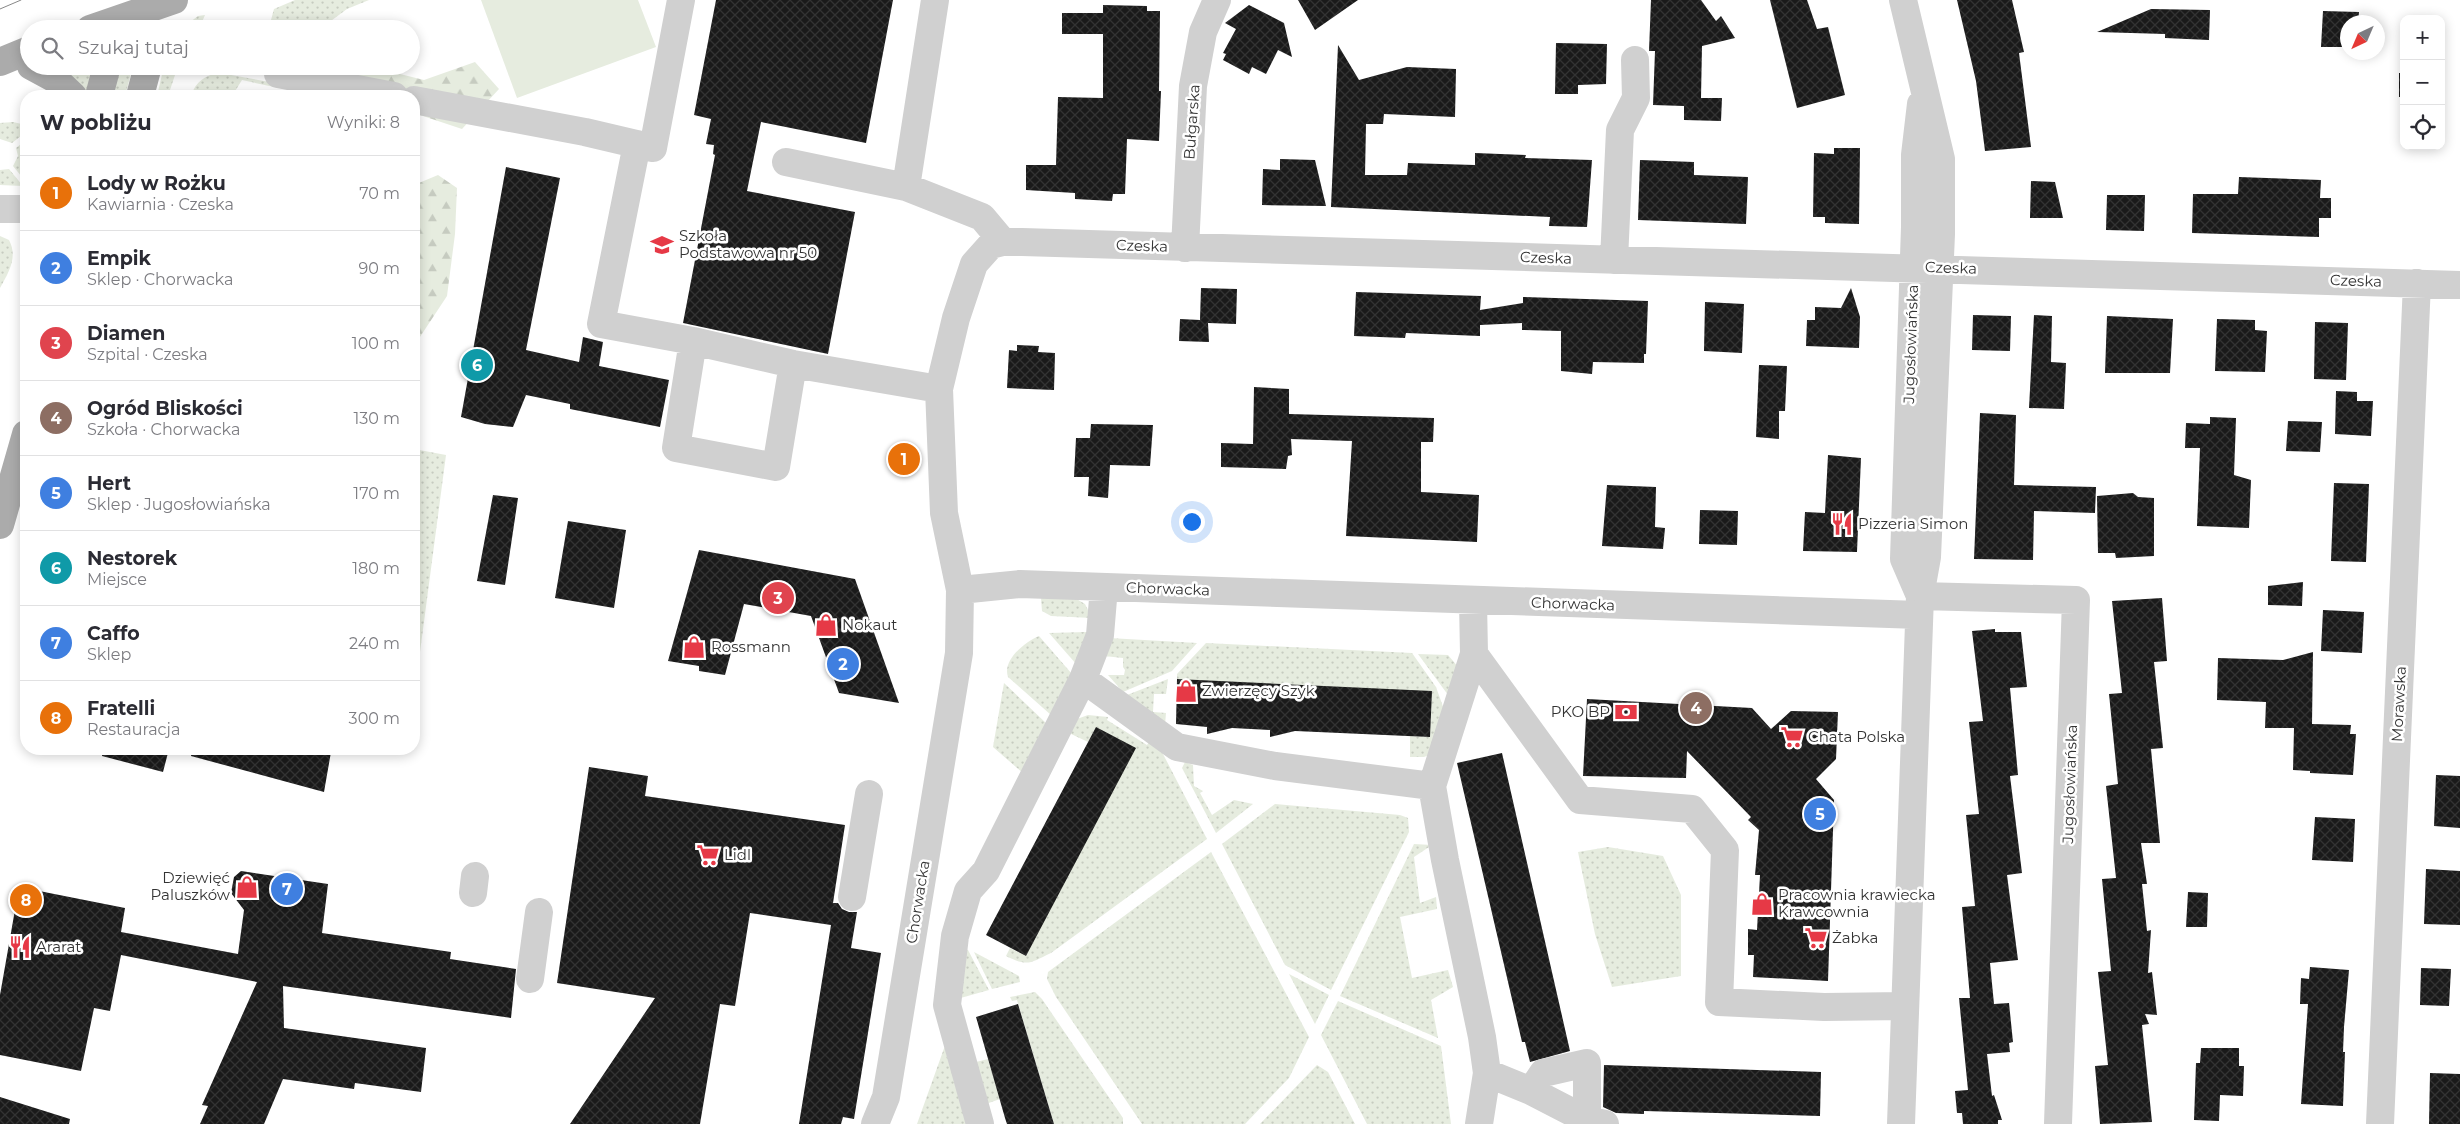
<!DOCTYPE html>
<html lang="pl">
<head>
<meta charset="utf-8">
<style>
  :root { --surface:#fff; --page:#f2f2f3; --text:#2b2b33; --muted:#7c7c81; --line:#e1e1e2; --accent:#e63946 }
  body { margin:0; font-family:Montserrat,sans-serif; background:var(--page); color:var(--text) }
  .controls { position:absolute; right:15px; top:15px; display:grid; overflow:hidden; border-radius:10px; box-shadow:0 2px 12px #0003 }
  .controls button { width:45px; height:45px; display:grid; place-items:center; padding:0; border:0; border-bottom:1px solid var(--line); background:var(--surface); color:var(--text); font:25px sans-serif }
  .compass { position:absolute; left:2340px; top:15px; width:45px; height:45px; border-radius:50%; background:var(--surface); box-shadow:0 2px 12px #0003; rotate:224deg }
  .you { position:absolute; left:1191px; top:521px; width:18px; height:18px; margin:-12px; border:4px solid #fff; border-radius:50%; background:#1a73e8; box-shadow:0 0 0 8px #1a73e833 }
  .badge { display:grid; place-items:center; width:32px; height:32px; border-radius:50%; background:var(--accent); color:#fff; font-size:16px; font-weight:700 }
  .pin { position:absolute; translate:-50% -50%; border:2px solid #fff; box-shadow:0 1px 5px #0006 }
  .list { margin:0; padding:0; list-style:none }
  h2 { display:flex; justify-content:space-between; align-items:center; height:65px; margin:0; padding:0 20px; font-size:21px }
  h2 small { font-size:16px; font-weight:400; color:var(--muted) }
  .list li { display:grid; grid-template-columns:32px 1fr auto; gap:15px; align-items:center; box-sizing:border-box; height:75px; padding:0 20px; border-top:1px solid var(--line) }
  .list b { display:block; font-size:19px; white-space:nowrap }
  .list p { margin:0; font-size:16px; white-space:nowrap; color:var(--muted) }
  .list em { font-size:16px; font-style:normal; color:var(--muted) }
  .icon { flex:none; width:28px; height:28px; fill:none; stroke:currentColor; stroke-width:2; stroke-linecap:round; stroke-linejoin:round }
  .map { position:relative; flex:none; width:2460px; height:1124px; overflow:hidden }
  .search { position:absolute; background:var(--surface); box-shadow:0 2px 12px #0003; left:20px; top:20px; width:400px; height:55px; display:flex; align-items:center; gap:12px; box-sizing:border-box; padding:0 18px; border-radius:28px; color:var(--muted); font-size:19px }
  .panel { position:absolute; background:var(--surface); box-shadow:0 2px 12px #0003; left:20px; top:90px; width:400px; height:665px; border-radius:20px }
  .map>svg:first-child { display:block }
  .green { fill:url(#green-dots) }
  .forest { fill:url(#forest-firs) }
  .pitch { fill:#e6ecdf }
  .building { fill:url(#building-cross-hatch) }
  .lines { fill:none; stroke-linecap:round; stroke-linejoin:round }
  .minor { stroke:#d0d0d0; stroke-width:28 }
  .major { stroke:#ababab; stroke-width:28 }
  .tram { stroke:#888; stroke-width:1 }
  .labels { text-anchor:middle; stroke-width:5; stroke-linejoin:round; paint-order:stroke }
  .street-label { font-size:15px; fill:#333; stroke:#fff }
  .poi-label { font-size:15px; fill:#333; stroke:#fff; text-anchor:start }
</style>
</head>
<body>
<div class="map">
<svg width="2460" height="1124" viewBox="0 0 2460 1124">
  <defs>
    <pattern id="green-dots" width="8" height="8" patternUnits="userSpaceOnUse" patternTransform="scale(1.25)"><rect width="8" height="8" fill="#e6ecdf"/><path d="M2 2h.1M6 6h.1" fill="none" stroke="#c6cbc0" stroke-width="1.8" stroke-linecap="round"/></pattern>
    <pattern id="forest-firs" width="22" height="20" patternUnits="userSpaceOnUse" patternTransform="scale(1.25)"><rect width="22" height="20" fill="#e6ecdf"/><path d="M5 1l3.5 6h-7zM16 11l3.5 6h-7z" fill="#c6cbc0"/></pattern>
    <pattern id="building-cross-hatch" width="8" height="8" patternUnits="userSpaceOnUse" patternTransform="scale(1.25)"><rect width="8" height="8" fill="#1a1a1a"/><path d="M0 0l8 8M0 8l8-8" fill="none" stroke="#333"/></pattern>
  </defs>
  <rect width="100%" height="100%" fill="#fff"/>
  <path class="green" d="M295,0H369L347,9L320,29H273L271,20L274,9Z
    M205,15L199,29H181L198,16Z
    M64,66H95L86,93L63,70Z
    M118,66H133L125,96H111Z
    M164,66H178L168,96H157Z
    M220,73L275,83L274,87L242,80L232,96H191C196,81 205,75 220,73Z
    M13,122L26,125V132L12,143L0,139V123Z
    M26,140V182L13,166L18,156L16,148Z
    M9,169L23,186L0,185V170Z
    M0,236L9,240C18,257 9,272 0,288Z
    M414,449L446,455L420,652L414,651Z
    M1073,597L1085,604L1092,618L1051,616L1042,611L1041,598Z
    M1087,632L1077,665L1049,633Z
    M1039,636L1072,674L1051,715L1008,677C1002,660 1025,642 1039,636Z
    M1109,638L1197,643L1172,671L1123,692L1108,675H1124L1125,670L1123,667V658L1104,656Z
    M1206,643L1412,653L1436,687L1446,715L1429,755L1424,757H1410V736L1430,737L1177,679V674Z
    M1418,654L1448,655L1459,668L1451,699Z
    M1168,679L1166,694H1154L1153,712L1166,713L1165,725L1127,695Z
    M1004,683L1047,724L1024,774L993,747Z
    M1088,715L1108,717L1107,720L1147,745L1151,739L1163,754L1207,839L1051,953C1030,963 1028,967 1006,956L1010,948L1026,956L1096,727L1088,742L1069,733L1077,719Z
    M1185,762L1193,765L1194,786L1203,791L1200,793L1212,815L1234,800L1253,804L1216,833L1182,768Z
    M1275,804L1400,815L1408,818L1409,832L1331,990L1285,965L1222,844Z
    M1414,844L1432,845L1414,857L1420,903L1436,897L1437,909L1400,917L1412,978L1448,970L1453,987L1431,1000L1438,1038L1340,996Z
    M1608,847L1663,856L1681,895V976L1612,987L1595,934L1578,852Z
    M1211,852L1309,1037L1289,1078L1245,1124H1142L1056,997L1047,979L1048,972Z
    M961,947L968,950L989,990L957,999Z
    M974,952L1019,976L1020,982L992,989Z
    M1289,974L1329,995L1315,1024Z
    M1035,992L1042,999L1123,1118V1124H1054L1017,1000L1012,1001L1010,997Z
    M1338,1001L1441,1046L1451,1124H1367L1321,1035Z
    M947,1040L970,1124H917Z
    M988,1059L1000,1099L983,1105L972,1063Z
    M1317,1065L1328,1072L1355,1124H1260Z"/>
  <path class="forest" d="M475,62L499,89L462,129L414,113V96H297L324,66H368L424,80Z
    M438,175L457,188L455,234L447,296L414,346V185Z"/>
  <path class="pitch" d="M481,0H638L656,47L517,98Z"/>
  <path class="building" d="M716,0H893L866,143L761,122L747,191L855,212L828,354L683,323L715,155L713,154L714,145L706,144L711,119L694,115Z
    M1298,0H1358L1315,30Z
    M1651,0H1701L1716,21L1721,16L1735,38L1702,46L1701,98H1722L1721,121L1684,120V106L1653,105L1655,51H1649Z
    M1770,0H1807L1817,29L1828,27L1845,95L1797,108Z
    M1957,0H2012L2024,52L2019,53L2031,147L1985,151L1976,81Z
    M1103,5L1147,6V11H1160L1159,91H1161L1159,141L1127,139L1125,194H1113L1112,201L1075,199V193L1026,190V165H1056L1058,97L1103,98V34H1062V13H1103Z
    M1249,5L1284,23L1292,57L1278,50L1266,74L1252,67L1249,74L1223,60L1226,54L1223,53L1236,29L1225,23Z
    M2151,9L2210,10L2209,40L2165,38V34L2097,32Z
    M2323,11L2359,12L2358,22H2348V47H2321Z
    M1556,43L1607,44L1606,84L1578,85V94H1555Z
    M1338,45L1359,80L1407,67L1456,69L1455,117L1384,114L1383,124H1366L1365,175H1407L1408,163L1475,165V153L1526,155L1525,158L1592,160L1587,227L1549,226L1550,217L1331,207Z
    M2399,73H2404V97H2399Z
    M1834,148H1860L1859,224L1825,223V217H1813L1814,153L1834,154Z
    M1280,159L1315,160L1326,206L1262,205L1263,169L1280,170Z
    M1640,160L1694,162V175L1748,177L1746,224L1638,220Z
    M506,167L560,178L526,350L579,362L583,337L603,342L599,366L669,380L660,427L570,409V404L526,395L513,427L485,424L461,417Z
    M2239,177L2321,180L2320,198H2331V218H2319V237L2192,233L2193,194H2238Z
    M2031,181L2055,182L2063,218H2030Z
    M2107,195H2145L2144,231L2106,230Z
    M1201,288L1237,289L1236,324L1208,323L1209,342L1179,341L1180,319L1200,320Z
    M1851,288L1860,317L1859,348L1806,346L1807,320H1815V307L1841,308Z
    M1356,292L1481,296L1480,310L1523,303V297L1648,301L1646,354H1644V363L1593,362L1592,374L1561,371V331L1522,330V323L1480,325V336L1406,333L1405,338L1354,336Z
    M1705,302L1744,304L1742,353L1704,351Z
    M1973,315L2011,316L2010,351L1972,350Z
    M2034,315L2052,316L2051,362L2066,363L2064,409L2029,408Z
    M2107,316L2173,319L2170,373H2105Z
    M2217,319L2255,320V330L2267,331L2265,372L2215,371Z
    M2315,322L2348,323L2346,380L2314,379Z
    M1017,345L1039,346L1038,352L1055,353L1054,390L1007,388L1009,350L1017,351Z
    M1759,365L1787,366L1785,411H1779V439L1756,437Z
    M1254,387L1289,389V414L1434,418L1433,442H1421V492L1479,495L1477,542L1346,536L1352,441L1291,439L1292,455L1288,456L1286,469L1221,467V443L1253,444Z
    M2336,391L2357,392V401H2373L2371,436L2335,434Z
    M1980,413L2016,415L2014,485L2096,487L2095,513L2034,511L2033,560L1974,559Z
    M2210,417L2236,418L2234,475L2251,480L2249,528L2197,526L2200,448H2185L2186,423L2210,424Z
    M2288,421L2322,422L2320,452L2286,451Z
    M1091,424L1153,425L1150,466L1110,465L1108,498L1088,496L1089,477H1074L1076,438H1090Z
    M1828,455L1861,458L1857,552L1803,551L1805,512L1825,513Z
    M2334,483L2369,484L2366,562L2331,561Z
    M1607,485L1656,487L1655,527L1665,528L1663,549L1602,546Z
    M2133,493L2138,497L2154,498V556L2116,558L2115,553H2098L2097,496Z
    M493,495L518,498L505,585L477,581Z
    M1700,510L1738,511L1737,545L1699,544Z
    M568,521L626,530L614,608L555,598Z
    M699,550L855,579L899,703L839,693L811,616L744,604L725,675L699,671V666L668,661Z
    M2303,582L2302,606L2268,605V586Z
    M2162,598L2167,661L2154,662L2163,748L2151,749L2160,843H2141L2147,884H2142L2147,931L2151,930L2148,973L2152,972L2157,1015L2145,1014L2149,1024L2142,1025L2152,1122L2100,1124L2095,1066L2108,1065L2098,972L2111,971L2102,879L2116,878L2106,786L2118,784L2109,694L2122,693L2112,601Z
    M2323,610L2364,612L2362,653L2321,651Z
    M1995,629V632H2021L2027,687L2010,688L2018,775L2010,776L2022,873L2007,875L2018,960L1990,963L1994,1004L2009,1003L2013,1042L2009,1043L2010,1052L1987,1054L1992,1096L1994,1095L2002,1120H1998V1124H1963L1962,1113H1957L1955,1091L1968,1090L1959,998H1970L1962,907L1975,906L1966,815L1979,814L1969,722L1983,721L1972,631Z
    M2313,652L2312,724L2351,725L2350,734H2356L2353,775L2310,773V771L2293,770L2294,728H2265L2266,702L2217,700L2218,658L2283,660Z
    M1177,679L1432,691L1430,737L1295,731L1270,737V730L1232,728L1207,734V727L1176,724Z
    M1587,699L1752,708L1771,729L1791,711L1838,712L1836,759L1816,779L1834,800L1828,981L1753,977L1754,955H1748V929L1757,930L1760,875H1755L1759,830L1748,820L1751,817L1687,751L1686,778L1583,776Z
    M1096,727L1136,748L1026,956L986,935Z
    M103,749H169L163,772L102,756Z
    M192,749H317L331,752L324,792L191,756Z
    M1502,753L1570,1051L1530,1062L1525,1042H1522L1457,763Z
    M589,767L648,776L645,796L845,825L833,903H838L842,909L849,912H857L851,948L881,953L854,1119L843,1117L841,1124H799L831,925L750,913L735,1006L720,1004L700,1124H570L655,998L557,983Z
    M2436,775L2460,776V828L2434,826Z
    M2315,817L2355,819L2353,862L2312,860Z
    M2426,869L2460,871V925L2424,924Z
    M241,871L328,884L322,933L451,952L450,959L516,969L511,1018L283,986L284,1028L426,1048L421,1092L355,1083L354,1089L283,1079L264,1124H200L208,1106L202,1105L257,982L121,955L110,1011L94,1008L81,1071L0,1055V995L19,887L125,908L121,932L238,954L244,910L231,893L234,877Z
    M2188,892L2208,893L2207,927H2186Z
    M2310,967L2349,970L2344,1027L2343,1052H2345L2343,1106L2301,1104L2308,1004H2300L2301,978L2309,979Z
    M2421,968L2451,969L2449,1006L2420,1005Z
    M1018,1004L1054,1124H1007L1005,1118L976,1017Z
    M2201,1048H2239V1066H2244L2243,1096L2220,1095L2219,1121L2194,1120L2196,1063H2200Z
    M1604,1065L1821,1072L1820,1116L1644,1111V1114L1616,1113L1603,1107Z
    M2430,1073L2460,1074V1124H2429Z
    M0,1097L70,1119L69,1124H0Z"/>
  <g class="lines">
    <path class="minor" d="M935,0L906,187L982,217L1003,242
      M278,74L394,96
      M414,100L585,132L653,148L681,0
      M637,144L601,324L693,341L793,364L939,389
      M786,162L906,187
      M0,209H26
      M1185,248L1193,86L1203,32L1217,0
      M1614,260L1620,130L1636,98L1635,60
      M693,341L676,448L776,467L793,364
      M960,590L1020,584L1919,615
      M1920,596L2076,600L2058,1124
      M1920,596L1904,559L1915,227V155L1921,104
      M1474,654L1580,800L1692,809L1725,850L1719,1002L1824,1007L1905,1006
      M1083,679L1100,635L1104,587
      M1432,786L1474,654L1473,601
      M473,893L475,876
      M852,897L869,794
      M530,979L539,912
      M1487,1073L1531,1091L1587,1120L1605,1124
      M1531,1091L1543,1073L1587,1063V1120
      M875,1124L886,1097L959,653L960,590L944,513L939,389L956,318L974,264L991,245L1003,242H1022L2460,285
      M980,1124L947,1005L955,936L968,891L986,871L1083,679L1177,747L1275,766L1432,786L1445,860L1482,1037L1487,1073L1479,1124
      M1901,1124L1920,596L1927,557L1941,234V159L1903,0
      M2380,1124L2417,283"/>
    <path class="major" d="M90,29L174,0
      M0,62L29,50
      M31,66L55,79L73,96
      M99,96L107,66
      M140,96L148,66
      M0,525L26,434"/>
    <path class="tram" d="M0,9L21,0"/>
  </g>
  <defs>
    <symbol id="school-bare" viewBox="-9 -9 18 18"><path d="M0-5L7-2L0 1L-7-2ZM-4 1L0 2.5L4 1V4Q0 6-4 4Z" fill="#e63946" stroke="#fff" stroke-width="2.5" paint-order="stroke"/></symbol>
    <symbol id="restaurant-bare" viewBox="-9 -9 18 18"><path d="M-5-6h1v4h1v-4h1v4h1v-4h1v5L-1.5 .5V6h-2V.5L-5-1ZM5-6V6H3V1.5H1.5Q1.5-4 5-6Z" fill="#e63946" stroke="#fff" stroke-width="2.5" paint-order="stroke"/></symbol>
    <symbol id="shop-bare" viewBox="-9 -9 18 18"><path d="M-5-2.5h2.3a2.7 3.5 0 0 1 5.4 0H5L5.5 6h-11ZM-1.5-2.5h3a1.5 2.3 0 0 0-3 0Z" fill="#e63946" stroke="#fff" stroke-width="2.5" paint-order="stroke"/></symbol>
    <symbol id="bank-bare" viewBox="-9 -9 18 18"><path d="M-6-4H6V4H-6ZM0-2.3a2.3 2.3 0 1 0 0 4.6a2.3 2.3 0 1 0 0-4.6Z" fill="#e63946" stroke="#fff" stroke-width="2.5" paint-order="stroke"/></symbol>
    <symbol id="supermarket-bare" viewBox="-9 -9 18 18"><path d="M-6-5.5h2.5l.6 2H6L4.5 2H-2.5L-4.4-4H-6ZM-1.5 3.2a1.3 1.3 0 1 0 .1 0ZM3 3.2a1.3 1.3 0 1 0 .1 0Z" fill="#e63946" stroke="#fff" stroke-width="2.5" paint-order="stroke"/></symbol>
  </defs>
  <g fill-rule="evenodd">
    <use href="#school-bare" x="646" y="229" width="32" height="32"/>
    <use href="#restaurant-bare" x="1826" y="508" width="32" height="32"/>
    <use href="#shop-bare" x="810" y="609" width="32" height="32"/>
    <use href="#shop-bare" x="678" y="631" width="32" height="32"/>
    <use href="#shop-bare" x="1170" y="675" width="32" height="32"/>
    <use href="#bank-bare" x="1610" y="696" width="32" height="32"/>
    <use href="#supermarket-bare" x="1776" y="721" width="32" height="32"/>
    <use href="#supermarket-bare" x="692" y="839" width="32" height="32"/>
    <use href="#shop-bare" x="231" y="871" width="32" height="32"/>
    <use href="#shop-bare" x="1746" y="888" width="32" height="32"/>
    <use href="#supermarket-bare" x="1800" y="922" width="32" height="32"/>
    <use href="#restaurant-bare" x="4" y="931" width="32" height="32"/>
  </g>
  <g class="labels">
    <g class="street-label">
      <text transform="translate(1192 122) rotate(-86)" y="5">Bułgarska</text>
      <text transform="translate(1142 246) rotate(2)" y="5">Czeska</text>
      <text transform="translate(1546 258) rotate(2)" y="5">Czeska</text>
      <text transform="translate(1951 268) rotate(2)" y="5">Czeska</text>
      <text transform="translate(2356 281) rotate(2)" y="5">Czeska</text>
      <text transform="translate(1911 344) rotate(-88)" y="5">Jugosłowiańska</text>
      <text transform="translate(1168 589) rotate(2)" y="5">Chorwacka</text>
      <text transform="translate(1573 604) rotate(2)" y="5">Chorwacka</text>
      <text transform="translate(2399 704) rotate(-87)" y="5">Morawska</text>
      <text transform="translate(2070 784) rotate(-88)" y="5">Jugosłowiańska</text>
      <text transform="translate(918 902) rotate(-81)" y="5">Chorwacka</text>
    </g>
    <g class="poi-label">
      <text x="679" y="241">Szkoła<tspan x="679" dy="17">Podstawowa nr 50</tspan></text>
      <text x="1858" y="529">Pizzeria Simon</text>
      <text x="842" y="630">Nokaut</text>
      <text x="711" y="652">Rossmann</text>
      <text x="1202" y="696">Zwierzęcy Szyk</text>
      <text x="1610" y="717" text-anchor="end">PKO BP</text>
      <text x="1808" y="742">Chata Polska</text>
      <text x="724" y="860">Lidl</text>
      <text x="230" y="883" text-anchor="end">Dziewięć<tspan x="230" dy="17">Paluszków</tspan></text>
      <text x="1778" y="900">Pracownia krawiecka<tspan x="1778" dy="17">Krawcownia</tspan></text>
      <text x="1832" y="943">Żabka</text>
      <text x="36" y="952">Ararat</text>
    </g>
  </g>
</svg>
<div class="controls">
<button>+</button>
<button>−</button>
<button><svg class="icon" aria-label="locate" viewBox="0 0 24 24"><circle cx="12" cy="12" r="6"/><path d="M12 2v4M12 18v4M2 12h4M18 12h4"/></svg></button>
</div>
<svg class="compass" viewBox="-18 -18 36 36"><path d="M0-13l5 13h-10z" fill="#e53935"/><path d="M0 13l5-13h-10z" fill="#7c7c81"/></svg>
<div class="you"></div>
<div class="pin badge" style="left:904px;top:459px;background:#e8710a">1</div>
<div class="pin badge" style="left:843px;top:664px;background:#3f7fe0">2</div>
<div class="pin badge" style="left:778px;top:598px;background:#e0444e">3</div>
<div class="pin badge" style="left:1696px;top:708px;background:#8d6e63">4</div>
<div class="pin badge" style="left:1820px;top:814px;background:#3f7fe0">5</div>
<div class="pin badge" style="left:477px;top:365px;background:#0f9aa8">6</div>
<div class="pin badge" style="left:287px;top:889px;background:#3f7fe0">7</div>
<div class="pin badge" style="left:26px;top:900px;background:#e8710a">8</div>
<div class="search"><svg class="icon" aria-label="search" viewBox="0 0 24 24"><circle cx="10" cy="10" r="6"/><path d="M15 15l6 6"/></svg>Szukaj tutaj</div>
<section class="panel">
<h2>W pobliżu<small>Wyniki: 8</small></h2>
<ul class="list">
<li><span class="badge" style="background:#e8710a">1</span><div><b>Lody w Rożku</b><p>Kawiarnia · Czeska</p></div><em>70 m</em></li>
<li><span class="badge" style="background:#3f7fe0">2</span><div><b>Empik</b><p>Sklep · Chorwacka</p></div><em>90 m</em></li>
<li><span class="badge" style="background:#e0444e">3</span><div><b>Diamen</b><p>Szpital · Czeska</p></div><em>100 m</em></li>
<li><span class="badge" style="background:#8d6e63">4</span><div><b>Ogród Bliskości</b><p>Szkoła · Chorwacka</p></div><em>130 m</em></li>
<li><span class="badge" style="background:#3f7fe0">5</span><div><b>Hert</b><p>Sklep · Jugosłowiańska</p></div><em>170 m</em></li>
<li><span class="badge" style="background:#0f9aa8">6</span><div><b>Nestorek</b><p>Miejsce</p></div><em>180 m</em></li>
<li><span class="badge" style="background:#3f7fe0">7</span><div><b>Caffo</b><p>Sklep</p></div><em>240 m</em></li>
<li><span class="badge" style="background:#e8710a">8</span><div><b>Fratelli</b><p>Restauracja</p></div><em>300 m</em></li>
</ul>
</section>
</div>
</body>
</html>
